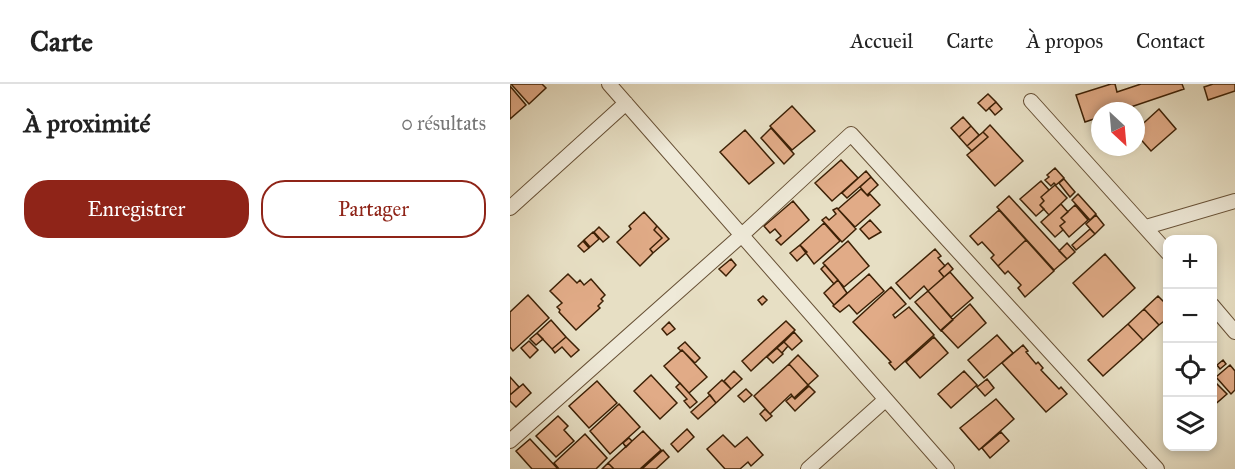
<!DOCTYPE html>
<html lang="fr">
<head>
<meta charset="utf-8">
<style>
  :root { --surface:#fff; --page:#f6f6f6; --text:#222; --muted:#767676; --line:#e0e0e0; --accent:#8f2418 }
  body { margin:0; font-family:"IM FELL Great Primer",serif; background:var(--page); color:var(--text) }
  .controls { position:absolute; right:18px; bottom:18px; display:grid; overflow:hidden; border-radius:12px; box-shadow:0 3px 9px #0003 }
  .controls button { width:54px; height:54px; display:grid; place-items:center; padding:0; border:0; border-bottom:2px solid var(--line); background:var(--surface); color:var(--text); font:30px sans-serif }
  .compass { position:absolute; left:581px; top:18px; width:54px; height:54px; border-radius:50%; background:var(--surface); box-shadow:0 3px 9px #0003; rotate:154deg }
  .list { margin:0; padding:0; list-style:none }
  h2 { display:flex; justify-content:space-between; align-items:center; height:78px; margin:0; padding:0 24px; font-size:26px }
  h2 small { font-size:20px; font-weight:400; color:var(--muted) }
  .actions { display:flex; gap:12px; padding:18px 24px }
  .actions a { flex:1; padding:14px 0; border:2px solid var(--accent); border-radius:24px; text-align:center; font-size:21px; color:var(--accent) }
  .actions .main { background:var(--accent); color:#fff }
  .icon { flex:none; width:33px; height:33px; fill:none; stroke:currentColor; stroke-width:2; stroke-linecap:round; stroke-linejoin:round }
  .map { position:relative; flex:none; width:725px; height:385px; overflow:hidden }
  header { display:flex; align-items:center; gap:36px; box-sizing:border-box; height:84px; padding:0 30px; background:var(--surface); border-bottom:2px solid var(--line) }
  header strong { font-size:28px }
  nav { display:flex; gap:33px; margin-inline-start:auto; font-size:21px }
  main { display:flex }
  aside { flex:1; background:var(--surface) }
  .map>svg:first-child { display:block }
  .building { fill:#e1ab87; stroke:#3c2005; stroke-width:1.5 }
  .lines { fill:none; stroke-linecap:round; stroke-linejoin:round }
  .street-casing { stroke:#675035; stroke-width:16 }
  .street { stroke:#efead9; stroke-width:14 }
</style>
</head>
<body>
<header>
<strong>Carte</strong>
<nav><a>Accueil</a><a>Carte</a><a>À propos</a><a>Contact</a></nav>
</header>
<main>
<aside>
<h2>À proximité<small>0 résultats</small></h2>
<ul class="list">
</ul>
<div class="actions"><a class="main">Enregistrer</a><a>Partager</a></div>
</aside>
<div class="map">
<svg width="725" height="385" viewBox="0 0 725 385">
  <rect width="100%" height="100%" fill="#e7dfc4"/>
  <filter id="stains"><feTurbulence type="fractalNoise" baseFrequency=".00333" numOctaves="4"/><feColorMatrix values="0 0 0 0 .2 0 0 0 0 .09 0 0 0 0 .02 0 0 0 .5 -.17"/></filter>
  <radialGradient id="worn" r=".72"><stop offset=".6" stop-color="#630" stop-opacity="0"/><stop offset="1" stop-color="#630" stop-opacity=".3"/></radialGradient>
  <path class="building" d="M1,0H32L36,4L19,20Z
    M601,0H605L607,8L631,0H672L674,5L609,27H590V33L575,38L566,11Z
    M703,0H725V7L698,16L694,3Z
    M0,2L16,21L0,35Z
    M478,10L486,18L476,27L468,19Z
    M486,18L492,25L485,31L479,24Z
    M282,22L305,47L282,66L260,42Z
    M649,25L666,45L641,67L626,50V46Z
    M453,33L461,42L449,53L441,44Z
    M480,41L513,77L485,102L457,71L478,53L473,48Z
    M461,42L469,51L457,62L449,53Z
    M261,44L284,70L274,80L251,54Z
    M235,46L264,79L239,100L210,68Z
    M473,48L478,53L462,67L457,62Z
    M331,76L348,94L322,117L305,99Z
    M545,84L554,94L546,101L544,99L541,102L535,96L539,93L537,91Z
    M356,87L361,93L337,114L332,109Z
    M361,93L368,101L357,111L350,103Z
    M554,95L565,108L560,113L549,99Z
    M531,97L539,106L531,113L534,117L530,121L534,125L526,132L510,115Z
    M545,101L557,114L539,131L530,121L534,117L531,113Z
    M351,105L358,112L360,110L370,121L345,143L328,125Z
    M568,110L586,130L580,136L562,116Z
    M499,112L557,175L544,186L487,123Z
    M283,117L299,136L271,161L266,156L271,152L265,145L260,149L254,142Z
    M551,120L558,128L551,134L555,138L550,142L553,146L545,153L531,138Z
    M565,121L578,136L559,153L550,142L555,138L551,134Z
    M327,124L346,145L332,158L312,136L316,133L319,136L326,130L323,126Z
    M489,126L516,156L488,182L481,174L484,171L472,158L468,161L460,152Z
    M134,128L147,142L144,146L152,154L140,165L143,169L130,182L107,158L121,145L119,142Z
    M586,131L594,141L585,150L576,140Z
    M360,136L371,148L359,155L350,145Z
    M314,139L330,157L304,180L290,161Z
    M147,142L159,155L143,169L140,165L152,154L144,146Z
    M89,143L99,153L93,158L84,148Z
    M580,145L585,150L566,166L562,161Z
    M83,148L89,155L80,163L74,156Z
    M516,156L544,187L515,213L508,204L511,201L498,187L495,190L488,182Z
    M73,157L79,164L74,168L68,162Z
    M338,157L359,182L334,203L313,179Z
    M557,159L565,168L557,175L549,167Z
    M290,161L297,168L287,177L280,169Z
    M425,165L431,172L428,174L435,182L429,187L434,193L418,207L414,202L400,215L386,199Z
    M595,170L625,204L593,233L563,199Z
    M221,175L226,181L216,192L209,185Z
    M438,179L443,185L434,193L429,187Z
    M315,181L328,196L324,200L311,185Z
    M440,188L463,214L441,233L418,207Z
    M58,190L67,199L70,196L74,201L81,195L95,211L91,215L93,217L88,222L90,224L66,246L49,228L50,226L47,223L52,219L40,207Z
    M359,190L374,207L347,230L339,221L330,228L323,222Z
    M328,196L337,209L324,221L314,209Z
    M381,203L396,220L383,231L385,234L399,223L424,251L385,286L379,279L381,278L343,238Z
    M418,207L443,236L431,247L405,218Z
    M18,211L39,234L3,267L0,263V228Z
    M253,212L257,216L252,221L248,216Z
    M648,212L658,222V234L649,241L634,225Z
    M460,220L476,239L448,264L431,246Z
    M634,225L649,241L633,256L618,240Z
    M41,236L56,253L42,265L27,249Z
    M276,237L285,246L241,287L232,277Z
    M159,238L165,245L157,251L152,245Z
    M618,240L633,256L593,292L578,276Z
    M284,248L292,257L282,266L274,258Z
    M27,249L33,255L26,261L20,255Z
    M487,251L503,269L474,294L458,276Z
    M56,253L69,266L61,273L52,263L45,269L42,265Z
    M424,253L438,269L410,294L396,278Z
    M19,257L28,266L20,274L11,264Z
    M175,258L190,274L185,279L172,266L171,267L168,264Z
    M274,258L278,262L272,269L267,264Z
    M513,261L518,267L516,268L526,280L528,278L533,284L531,286L549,305L551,303L557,310L536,328L492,279Z
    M267,264L273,270L263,279L257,273Z
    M172,266L197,293L179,309L154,282Z
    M288,271L308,292L298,301L279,280Z
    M713,276L716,280L710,285L707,281Z
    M279,280L298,301L284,314L281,310L260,330L244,312Z
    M720,281L725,287V306L721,310L706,293Z
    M224,287L232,295L221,305L214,297Z
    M454,287L467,301L441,324L428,310Z
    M141,291L167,319L150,335L124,307Z
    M0,293L9,303L0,311Z
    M477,295L484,304L475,312L467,303Z
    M702,295L717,310L702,323Z
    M212,296L221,305L206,319L198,309Z
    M87,297L107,319L79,344L59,322Z
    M170,299L187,318L180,324L174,317L177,315L166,303Z
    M13,300L21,309L6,323L0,317V311Z
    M299,302L305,308L285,327L276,317L282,312L285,315Z
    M236,305L242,311L234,318L228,312Z
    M200,311L206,319L188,335L181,328Z
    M486,315L504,335L469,366L450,344Z
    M109,320L130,343L100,370L80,347Z
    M255,325L262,332L256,337L250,330Z
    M48,332L58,342L54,346L64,357L46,373L26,352Z
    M177,345L184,353L168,368L161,360Z
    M133,347L151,366L130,385H104L98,379Z
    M491,348L499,357L480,374L472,364Z
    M75,350L97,374L86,385H49L44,379Z
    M213,351L225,363L237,353L253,371L241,382L238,378L230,385H215L197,365Z
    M119,354L122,357L116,363L113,359Z
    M20,355L48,385H22L6,367Z
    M153,366L159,373L146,385H132Z
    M98,379L104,385H92Z"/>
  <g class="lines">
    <defs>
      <path id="street" d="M99,0L437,385
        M521,17L658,169
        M0,124L116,19
        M636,143L725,117
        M702,221L725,248
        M0,357L233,150L341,50L647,385
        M298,385L375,316"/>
    </defs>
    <use href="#street" class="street-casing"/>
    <use href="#street" class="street"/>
  </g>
  <rect width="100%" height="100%" filter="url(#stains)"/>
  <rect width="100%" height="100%" fill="url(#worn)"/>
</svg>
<div class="controls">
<button>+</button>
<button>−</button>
<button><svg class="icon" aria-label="locate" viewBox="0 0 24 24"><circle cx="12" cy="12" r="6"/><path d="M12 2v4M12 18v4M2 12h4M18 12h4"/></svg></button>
<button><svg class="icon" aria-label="layers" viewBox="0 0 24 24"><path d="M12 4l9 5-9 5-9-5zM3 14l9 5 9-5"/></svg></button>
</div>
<svg class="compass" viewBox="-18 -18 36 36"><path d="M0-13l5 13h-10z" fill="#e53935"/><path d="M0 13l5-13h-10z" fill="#767676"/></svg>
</div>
</main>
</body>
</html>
